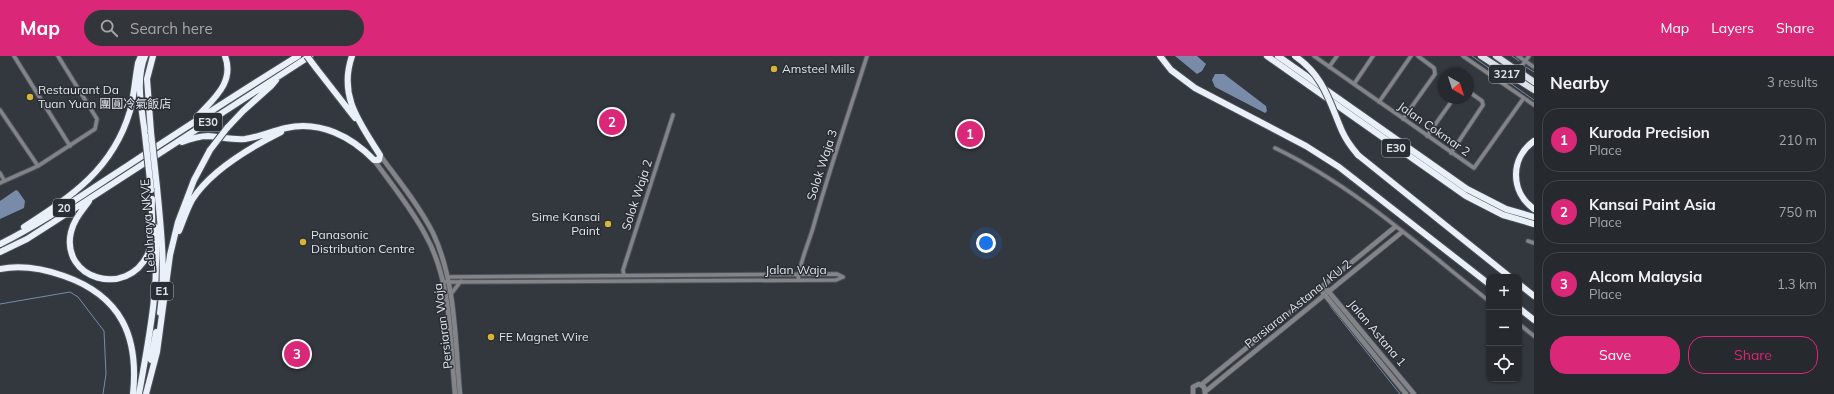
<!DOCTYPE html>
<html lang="en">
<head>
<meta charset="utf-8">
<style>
  :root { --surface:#26292e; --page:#32353a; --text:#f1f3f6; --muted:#a4a6aa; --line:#42454a; --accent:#db2777 }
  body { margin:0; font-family:Mulish,"Noto Sans SC",sans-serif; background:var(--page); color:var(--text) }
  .controls { position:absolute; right:12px; bottom:12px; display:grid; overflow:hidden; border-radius:8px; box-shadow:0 1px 3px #0004 }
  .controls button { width:36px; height:36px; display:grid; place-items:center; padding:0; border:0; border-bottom:1px solid var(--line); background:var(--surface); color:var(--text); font:20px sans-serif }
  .compass { position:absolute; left:1438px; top:12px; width:36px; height:36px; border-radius:50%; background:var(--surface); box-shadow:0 1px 3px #0004; rotate:141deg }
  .you { position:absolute; left:986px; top:187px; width:14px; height:14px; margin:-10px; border:3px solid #fff; border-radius:50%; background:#1a73e8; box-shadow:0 0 0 6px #1a73e833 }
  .badge { display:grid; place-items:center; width:26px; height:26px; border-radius:50%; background:var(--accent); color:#fff; font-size:13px; font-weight:700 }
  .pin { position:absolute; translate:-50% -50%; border:2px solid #fff; box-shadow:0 1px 4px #0006 }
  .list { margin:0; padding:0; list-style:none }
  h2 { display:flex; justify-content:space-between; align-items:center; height:52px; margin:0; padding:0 16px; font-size:17px }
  h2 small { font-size:13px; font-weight:400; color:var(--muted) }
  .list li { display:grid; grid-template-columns:26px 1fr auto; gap:12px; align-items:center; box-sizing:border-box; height:64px; margin:0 8px 8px; padding:0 8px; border:1px solid var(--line); border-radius:16px }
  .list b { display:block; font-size:15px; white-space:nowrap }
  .list p { margin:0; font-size:13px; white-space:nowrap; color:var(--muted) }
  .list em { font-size:13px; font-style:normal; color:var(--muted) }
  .actions { display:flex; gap:8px; padding:12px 16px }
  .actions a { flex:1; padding:9px 0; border:1px solid var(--accent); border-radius:16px; text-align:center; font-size:14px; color:var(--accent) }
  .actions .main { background:var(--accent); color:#fff }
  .icon { flex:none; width:22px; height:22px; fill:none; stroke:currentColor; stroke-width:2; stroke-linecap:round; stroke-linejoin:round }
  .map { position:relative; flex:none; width:1534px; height:338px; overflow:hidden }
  header { display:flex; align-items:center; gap:24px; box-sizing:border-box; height:56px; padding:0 20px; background:var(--accent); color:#fff }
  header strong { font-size:19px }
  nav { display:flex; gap:22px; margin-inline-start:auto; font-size:14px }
  .search { width:280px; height:36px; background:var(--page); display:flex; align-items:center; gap:10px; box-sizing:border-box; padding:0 14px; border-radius:22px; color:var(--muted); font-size:15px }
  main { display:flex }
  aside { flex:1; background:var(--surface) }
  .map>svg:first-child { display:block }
  .water { fill:#788caa }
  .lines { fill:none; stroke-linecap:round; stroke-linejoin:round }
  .stream { stroke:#788caa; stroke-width:1 }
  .minor-casing { stroke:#4f5359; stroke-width:5.5 }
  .tertiary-casing { stroke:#4f5359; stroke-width:6 }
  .trunk-casing { stroke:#4f5359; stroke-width:8 }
  .motorway-casing { stroke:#4f5359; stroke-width:8 }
  .minor { stroke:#828488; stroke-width:3.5 }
  .tertiary { stroke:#828488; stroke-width:4.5 }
  .trunk { stroke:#dce1e9; stroke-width:6 }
  .motorway { stroke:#eaf0f9; stroke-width:6 }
  .motorway-bridge-casing { stroke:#4f5359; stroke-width:8; stroke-linecap:butt }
  .motorway-bridge { stroke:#eaf0f9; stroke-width:6 }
  .poi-dot { fill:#d6b534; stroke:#292d34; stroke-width:1.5 }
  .labels { text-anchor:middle; stroke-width:3; stroke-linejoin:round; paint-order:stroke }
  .shield { fill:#292d34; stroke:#aaadb3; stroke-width:1 }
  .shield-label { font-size:11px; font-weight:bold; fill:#e1e4e9 }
  .poi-label { font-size:12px; fill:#e1e4e9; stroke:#292d34; text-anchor:start }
  .street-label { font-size:12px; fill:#e1e4e9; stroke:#292d34 }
</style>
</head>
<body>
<header>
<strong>Map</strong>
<div class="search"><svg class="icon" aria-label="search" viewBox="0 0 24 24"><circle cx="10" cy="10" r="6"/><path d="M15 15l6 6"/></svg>Search here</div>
<nav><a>Map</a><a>Layers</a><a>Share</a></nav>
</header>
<main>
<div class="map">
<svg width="1534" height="338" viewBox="0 0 1534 338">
  <rect width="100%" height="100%" fill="#33373e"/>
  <path class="water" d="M1175,0H1197L1206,8L1202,15L1197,18Z
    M1215,18H1224L1266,50L1267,55L1265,57L1215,31L1212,24Z
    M16,134L18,135L25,145L24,152L0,163V145Z"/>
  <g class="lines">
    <path class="stream" d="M1472,0L1534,44
      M1512,0L1519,5
      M1526,11L1534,16
      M0,248L70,236L78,241L104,275L106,318L103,338
      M1330,250L1400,338"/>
    <defs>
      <path id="minor" d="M14,0L70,90
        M1314,0L1474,112L1523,43
        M1463,0L1534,49
        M1518,0L1534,11
        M1329,11L1337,0
        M1518,15L1529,0
        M1354,28L1373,0
        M1379,46L1411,0
        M0,54L38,110
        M1403,63L1435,18L1434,12L1418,0
        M1427,80L1454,42
        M1275,92C1354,130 1421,191 1489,245
        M1451,97L1483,49L1482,45L1468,35
        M0,117L4,124
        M0,127L38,110L95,73L97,63L58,0
        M1528,185L1534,187
        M624,220L623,214L673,59
        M447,221L837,218L843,221
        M798,224C800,205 808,189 813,172C829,114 849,57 867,0
        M443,226L836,224L843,221
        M451,238L461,225
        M1519,268L1534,280"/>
      <path id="tertiary" d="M380,99C398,124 419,149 433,177C456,226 455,285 460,338
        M374,104C392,129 412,153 426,180C452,227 450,286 455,338
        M1324,230L1414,338
        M1320,233L1406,338
        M1201,329L1395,171
        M1206,335L1402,176
        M1193,338V331L1199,328L1204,331L1205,337"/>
      <path id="trunk" d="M1481,0L1534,34
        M1496,0L1534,26"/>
      <path id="motorway" d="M1160,0L1171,14L1195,32L1306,90L1339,111L1489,228
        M1267,0L1466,140L1503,159L1534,168
        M1278,0L1467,133L1506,153L1534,161
        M316,12L355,62
        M197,61C213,43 235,27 225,0
        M227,72L243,55L271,30L276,24
        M151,76L147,23L153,0
        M145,79C142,53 135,25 145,0
        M1534,85C1510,102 1510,136 1534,153
        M182,86C190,83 200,80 208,80C221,81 233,84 245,83C260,81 272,75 286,72C320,64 352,81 374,104H379L380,99C360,67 338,40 352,0
        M1358,99L1510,221
        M157,131C161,173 166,215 160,257
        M89,145C82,155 74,163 71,176C60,223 127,243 148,198C155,182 151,160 152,143
        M24,171C72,140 113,113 130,55C134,40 135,23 138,7L141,0
        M179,175C183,165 187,153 192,144C210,115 251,91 281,76
        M0,188C44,166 85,137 127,110C183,73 240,36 298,0
        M0,196L27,183L52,167L310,0
        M0,213C21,209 44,213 64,220C121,240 139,280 133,338
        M1519,228L1534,240
        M1519,252L1534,264
        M151,304L156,276
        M139,338C149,281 160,229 155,171
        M146,338L157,296L170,199L178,166L194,124L210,94"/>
    </defs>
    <use href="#minor" class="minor-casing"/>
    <use href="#tertiary" class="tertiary-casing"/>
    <use href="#trunk" class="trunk-casing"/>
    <use href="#motorway" class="motorway-casing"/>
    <use href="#minor" class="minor"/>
    <use href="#tertiary" class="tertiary"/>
    <use href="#trunk" class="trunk"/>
    <use href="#motorway" class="motorway"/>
    <defs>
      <path id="motorway-bridge" d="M307,0L316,12
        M1295,0C1324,20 1329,45 1342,75C1346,84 1352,92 1358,99
        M151,76L157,131
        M145,79L151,134
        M210,94L227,72"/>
    </defs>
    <use href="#motorway-bridge" class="motorway-bridge-casing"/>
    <use href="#motorway-bridge" class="motorway-bridge"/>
  </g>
  <g class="poi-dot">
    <circle cx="774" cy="13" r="4"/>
    <circle cx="30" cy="41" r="4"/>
    <circle cx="608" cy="168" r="4"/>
    <circle cx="303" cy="186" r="4"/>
    <circle cx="491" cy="281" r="4"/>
  </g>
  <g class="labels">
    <g class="shield">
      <rect x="1489" y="9" width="36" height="18" rx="3"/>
      <rect x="194" y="57" width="28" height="18" rx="3"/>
      <rect x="1382" y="83" width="28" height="18" rx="3"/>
      <rect x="53" y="143" width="22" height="18" rx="3"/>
      <rect x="151" y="226" width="22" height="18" rx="3"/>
    </g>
    <g class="shield-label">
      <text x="1507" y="22">3217</text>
      <text x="208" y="70">E30</text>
      <text x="1396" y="96">E30</text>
      <text x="64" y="156">20</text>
      <text x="162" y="239">E1</text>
    </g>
    <g class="poi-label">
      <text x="782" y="17">Amsteel Mills</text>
      <text x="38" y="38">Restaurant Da<tspan x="38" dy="14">Tuan Yuan 團圓冷氣飯店</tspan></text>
      <text x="600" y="165" text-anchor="end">Sime Kansai<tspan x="600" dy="14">Paint</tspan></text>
      <text x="311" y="183">Panasonic<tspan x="311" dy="14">Distribution Centre</tspan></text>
      <text x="499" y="285">FE Magnet Wire</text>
    </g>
    <g class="street-label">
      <text transform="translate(1434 73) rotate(35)" y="4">Jalan Cokmar 2</text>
      <text transform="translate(822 109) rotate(-72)" y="4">Solok Waja 3</text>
      <text transform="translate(637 139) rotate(-72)" y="4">Solok Waja 2</text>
      <text transform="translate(148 170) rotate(-94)" y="4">Lebuhraya NKVE</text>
      <text x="796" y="218">Jalan Waja</text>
      <text transform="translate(1298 248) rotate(-39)" y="4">Persiaran Astana / KU 2</text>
      <text transform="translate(443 270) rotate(-97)" y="4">Persiaran Waja</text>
      <text transform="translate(1377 277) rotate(50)" y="4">Jalan Astana 1</text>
    </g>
  </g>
</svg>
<div class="controls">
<button>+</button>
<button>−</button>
<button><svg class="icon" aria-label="locate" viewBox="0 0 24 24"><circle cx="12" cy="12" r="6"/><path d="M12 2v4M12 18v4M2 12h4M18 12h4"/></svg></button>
</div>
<svg class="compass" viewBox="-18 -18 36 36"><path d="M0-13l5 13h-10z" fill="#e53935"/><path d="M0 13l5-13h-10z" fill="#a4a6aa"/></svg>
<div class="you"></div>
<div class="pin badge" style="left:970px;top:78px">1</div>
<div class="pin badge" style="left:612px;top:66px">2</div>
<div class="pin badge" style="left:297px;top:298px">3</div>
</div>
<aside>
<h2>Nearby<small>3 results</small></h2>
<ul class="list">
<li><span class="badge">1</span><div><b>Kuroda Precision</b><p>Place</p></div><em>210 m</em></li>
<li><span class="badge">2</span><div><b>Kansai Paint Asia</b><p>Place</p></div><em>750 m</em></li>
<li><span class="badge">3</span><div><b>Alcom Malaysia</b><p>Place</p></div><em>1.3 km</em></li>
</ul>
<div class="actions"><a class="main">Save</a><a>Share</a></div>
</aside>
</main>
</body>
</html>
